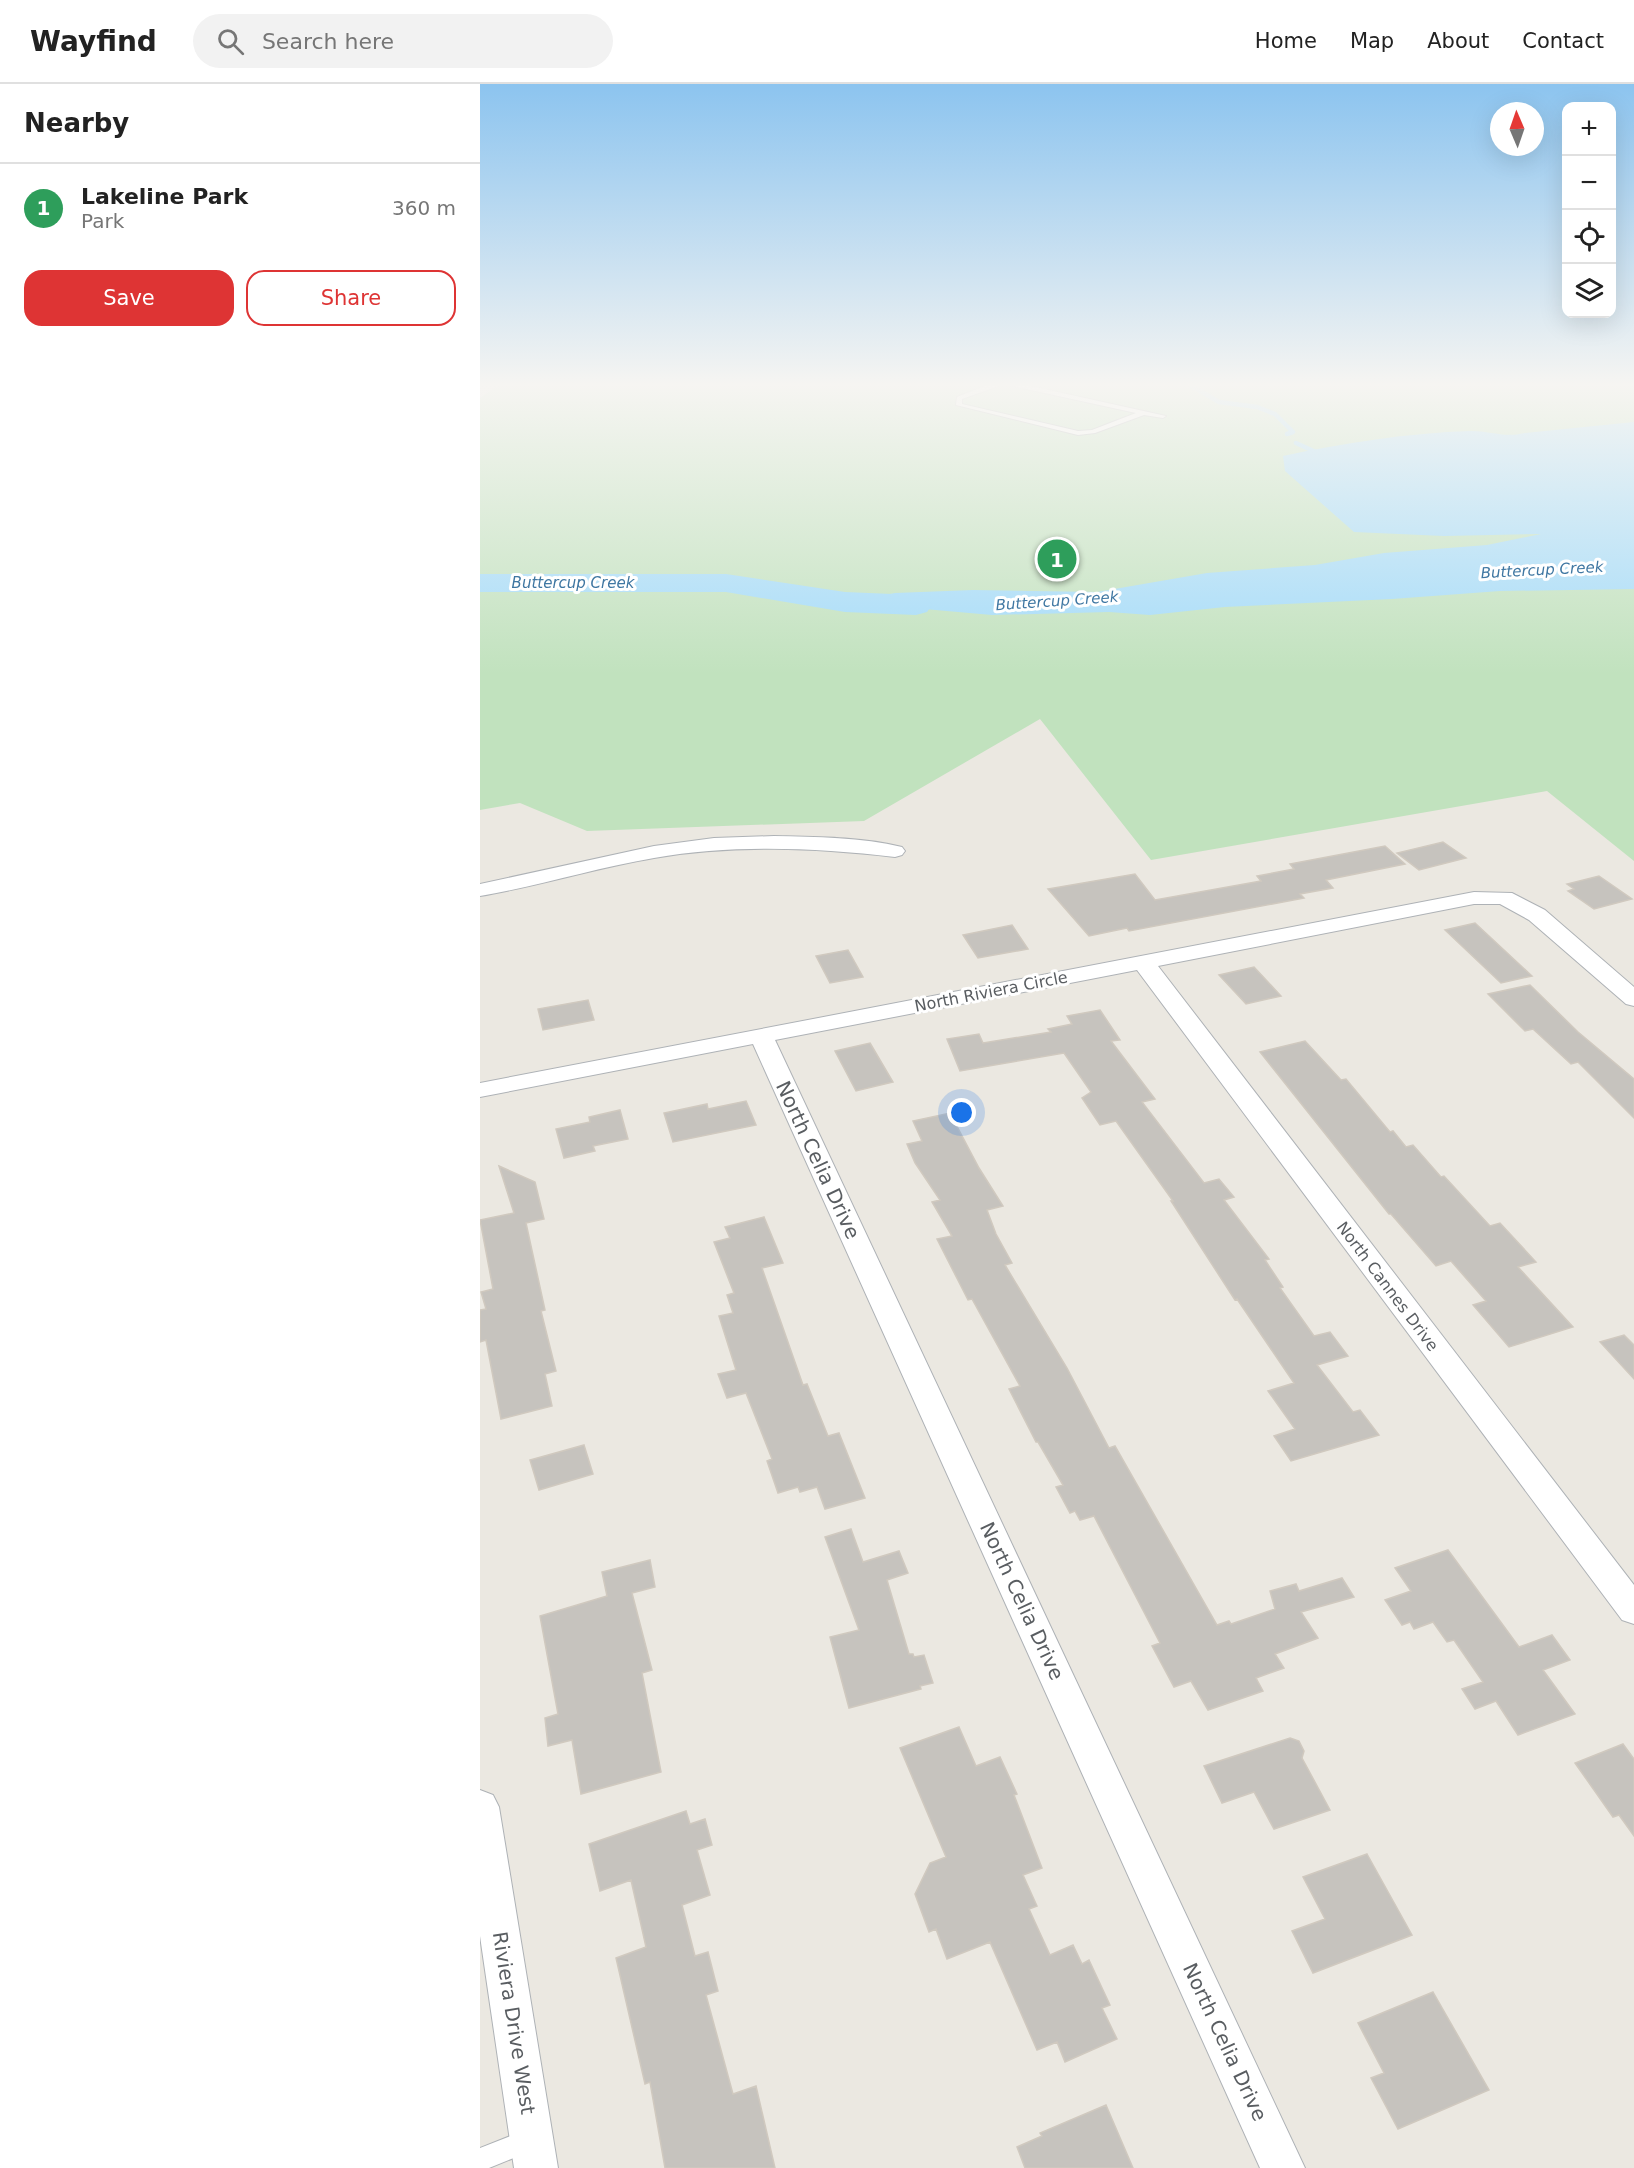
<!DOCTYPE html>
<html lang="en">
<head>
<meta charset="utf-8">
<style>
  :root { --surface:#fff; --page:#f2f2f2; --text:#222; --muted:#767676; --line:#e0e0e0; --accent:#de3434 }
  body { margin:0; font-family:"DejaVu Sans",sans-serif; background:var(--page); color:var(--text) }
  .controls { position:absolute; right:18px; top:18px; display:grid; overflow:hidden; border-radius:12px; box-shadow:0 6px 24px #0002 }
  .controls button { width:54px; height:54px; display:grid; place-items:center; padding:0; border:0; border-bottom:2px solid var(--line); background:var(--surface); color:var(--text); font:30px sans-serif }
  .compass { position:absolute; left:1010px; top:18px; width:54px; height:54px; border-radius:50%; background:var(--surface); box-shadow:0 6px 24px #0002; rotate:358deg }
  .you { position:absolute; left:482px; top:1029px; width:21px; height:21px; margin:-15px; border:4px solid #fff; border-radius:50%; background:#1a73e8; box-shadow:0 0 0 9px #1a73e833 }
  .badge { display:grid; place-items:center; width:39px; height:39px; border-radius:50%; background:var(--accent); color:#fff; font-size:20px; font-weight:700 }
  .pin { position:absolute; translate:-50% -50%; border:3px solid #fff; box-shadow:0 2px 6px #0006 }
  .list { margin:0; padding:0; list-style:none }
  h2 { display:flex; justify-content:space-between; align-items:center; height:78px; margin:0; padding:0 24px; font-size:26px }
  h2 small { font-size:20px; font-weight:400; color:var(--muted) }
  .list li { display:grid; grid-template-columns:39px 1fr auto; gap:18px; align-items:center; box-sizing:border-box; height:90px; padding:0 24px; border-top:2px solid var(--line) }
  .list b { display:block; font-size:22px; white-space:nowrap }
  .list p { margin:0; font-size:20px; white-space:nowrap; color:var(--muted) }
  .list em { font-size:20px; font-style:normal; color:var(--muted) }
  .actions { display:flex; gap:12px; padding:18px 24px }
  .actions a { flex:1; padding:14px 0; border:2px solid var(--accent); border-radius:18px; text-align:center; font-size:21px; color:var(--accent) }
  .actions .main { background:var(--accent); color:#fff }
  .icon { flex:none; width:33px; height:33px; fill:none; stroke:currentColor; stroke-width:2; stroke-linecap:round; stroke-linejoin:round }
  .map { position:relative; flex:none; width:1154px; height:2084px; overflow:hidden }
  header { display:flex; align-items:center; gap:36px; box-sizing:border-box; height:84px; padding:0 30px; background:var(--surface); border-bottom:2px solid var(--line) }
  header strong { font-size:28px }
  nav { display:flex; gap:33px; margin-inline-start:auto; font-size:21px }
  .search { width:420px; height:54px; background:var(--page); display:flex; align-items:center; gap:15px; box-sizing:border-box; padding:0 21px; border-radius:33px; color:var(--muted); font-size:22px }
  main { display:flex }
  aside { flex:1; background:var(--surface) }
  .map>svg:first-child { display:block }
  .green { fill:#c1e2be }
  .water { fill:#a2dbfa }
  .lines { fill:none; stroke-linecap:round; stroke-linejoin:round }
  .stream { stroke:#a2dbfa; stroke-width:4.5 }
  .river { fill:#a2dbfa; fill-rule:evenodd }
  .building { fill:#c6c3be; stroke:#d0c9bf; stroke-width:1.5 }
  .lane-casing { stroke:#aeb2b6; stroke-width:2 }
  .street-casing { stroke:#aeb2b6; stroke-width:2 }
  .lane { fill:#fff; fill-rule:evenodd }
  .street { fill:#fff; fill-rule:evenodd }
  .labels { text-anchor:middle; stroke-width:6; stroke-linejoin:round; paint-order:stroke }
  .far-water-label { font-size:15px; font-style:italic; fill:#3f77a2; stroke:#fff }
  .street-label { font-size:16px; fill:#595d61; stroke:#fff }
  .near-street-label { font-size:20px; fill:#595d61; stroke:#fff }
</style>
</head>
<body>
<header>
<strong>Wayfind</strong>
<div class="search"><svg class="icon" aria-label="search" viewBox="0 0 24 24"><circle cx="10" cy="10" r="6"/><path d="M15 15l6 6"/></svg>Search here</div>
<nav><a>Home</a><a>Map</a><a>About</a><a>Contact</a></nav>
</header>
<main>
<aside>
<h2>Nearby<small></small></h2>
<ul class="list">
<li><span class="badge" style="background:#2e9e5b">1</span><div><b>Lakeline Park</b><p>Park</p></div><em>360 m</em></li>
</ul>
<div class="actions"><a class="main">Save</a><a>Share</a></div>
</aside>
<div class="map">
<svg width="1154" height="2084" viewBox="0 0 1154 2084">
  <rect width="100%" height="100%" fill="#ebe8e1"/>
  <path class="green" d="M23,298H1154V777L1067,707L671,776L560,635L384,737L107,747L40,719L0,726V314Z"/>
  <path class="water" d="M1154,338V505L1020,507L912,515L745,523L670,531L629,528L512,531L365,518L415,509L493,506L617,508L727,489L835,481L904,469L1007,461L1061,450L964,452L874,448L805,387L803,372C863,359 928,349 991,347C1011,347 1024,354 1045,349Z"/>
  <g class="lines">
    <path class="stream" d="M705,298L739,318L777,323L795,330L813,348L807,350
      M816,359L840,370"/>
    <path class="river" d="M0,490H246L365,508L436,511L447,514L452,521L447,528L436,531L365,528L246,508H0Z"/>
  </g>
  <path class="building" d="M963,758L986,774L939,786L917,769Z
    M905,762L925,780L846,796L853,804L820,810L824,814L649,847L647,844L609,852L568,805L655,790L675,816L781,797L777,792L814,785L810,780Z
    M1119,792L1152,815L1114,825L1088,807L1094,805L1087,800Z
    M995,839L1052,892L1021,899L965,846Z
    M532,841L548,865L498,874L483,851Z
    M368,866L383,893L350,899L336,872Z
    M774,883L801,912L766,920L739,891Z
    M1050,901L1098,948L1154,995V1034L1098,978L1091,980L1053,945L1045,947L1008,910Z
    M108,916L114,936L63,946L58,925Z
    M620,926L640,956L631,957L675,1015L662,1018L724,1099L739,1095L754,1113L744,1116L789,1175L785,1176L803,1203L800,1204L834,1252L850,1248L868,1272L837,1281L873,1328L880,1326L899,1351L811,1377L794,1352L815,1345L788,1307L814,1299L757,1215L755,1216L691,1117H693L636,1037L620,1041L602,1014L611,1008L584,969L480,987L467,955L499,950L503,959L571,948L568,945L592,940L587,932Z
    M825,957L861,996L866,995L910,1048L913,1047L926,1063L933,1061L961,1093L964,1092L1010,1142L1020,1139L1056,1178L1038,1183L1093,1243L1029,1263L993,1221L1006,1217L971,1177L956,1182L911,1130H909L780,968Z
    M390,959L413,998L376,1007L355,967Z
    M266,1017L276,1041L193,1058L184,1029L227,1020L228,1025Z
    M140,1026L148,1055L113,1062L115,1067L84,1074L76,1045L110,1038L109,1033Z
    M470,1029L499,1084L523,1122L507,1126L516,1150L532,1179L525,1181L587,1284L629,1364L635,1362L737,1541L749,1537L751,1540L795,1525L790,1507L816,1500L819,1507L862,1494L874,1513L821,1528L838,1554L795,1570L804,1584L776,1594L783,1607L728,1626L711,1597L694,1603L672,1562L680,1559L614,1432L600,1436L595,1427L590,1429L576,1403L583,1401L558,1358H556L529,1305L540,1302L492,1215L488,1216L457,1155L472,1152L452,1118L460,1116L435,1079L427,1060L442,1057L433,1037Z
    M19,1082L55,1098L64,1135L46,1139L65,1226L61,1227L76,1287L65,1290L72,1322L21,1335L6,1256L0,1258V1226L6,1225L1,1208L13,1205L0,1136L34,1129Z
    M284,1133L303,1179L282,1184L323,1301L327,1300L348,1352L359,1349L385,1414L345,1425L337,1403L320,1408L318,1403L298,1409L287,1377L292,1375L266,1309L247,1314L238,1290L256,1286L239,1232L253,1229L247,1211L254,1209L234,1158L250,1154L245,1143Z
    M1144,1251L1154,1261V1295L1120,1258Z
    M104,1361L113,1390L59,1406L50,1376Z
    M371,1445L383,1478L419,1467L428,1489L407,1496L429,1570H433L434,1573L444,1571L453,1599L440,1602L441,1605L369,1624L350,1553L379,1546L345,1453Z
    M968,1466L1039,1563L1072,1551L1090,1576L1063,1586L1095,1630L1038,1651L1016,1617L995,1625L982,1605L1003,1598L974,1556L967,1558L953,1538L934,1545L930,1538L922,1541L905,1516L931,1507L915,1484Z
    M170,1476L175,1503L152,1509L172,1586L162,1589L181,1688L101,1710L92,1656L68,1662L65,1634L78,1630L60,1532L127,1512L122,1488Z
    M479,1643L496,1682L520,1673L537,1710L534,1711L562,1784L543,1791L557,1822L549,1825L570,1871L593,1861L602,1880L609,1876L630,1921L622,1924L637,1955L585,1978L577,1958L557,1966L510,1858L467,1875L456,1845L449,1848L435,1810L450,1779L466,1773L420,1664Z
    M810,1654L819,1657L824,1667L822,1674L850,1726L794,1745L774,1708L742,1719L724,1682Z
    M1143,1660L1154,1675V1752L1139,1731L1133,1733L1095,1679Z
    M206,1727L210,1740L225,1735L232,1761L217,1766L230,1811L202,1821L215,1872L228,1868L238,1907L226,1911L253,2010L276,2002L295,2084H185L170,1998L165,2000L136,1874L166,1863L151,1796L120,1807L109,1760Z
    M887,1770L932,1851L833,1889L812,1847L845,1835L823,1793Z
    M953,1908L1009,2006L918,2045L891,1994L904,1989L878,1939Z
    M626,2021L653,2084H545L537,2063L562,2052L560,2049Z"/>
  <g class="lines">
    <defs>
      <path id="lane" d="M515,298H533L686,332L683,334L664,331L615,349L598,351L476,321L477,313ZM524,300L656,329L612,346L598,347L482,320V315Z
        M48,2045L56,2049L60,2057L56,2065L9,2084H0V2064Z"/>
      <path id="street" d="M294,752C336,753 382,753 422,763L425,767L422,771L415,773C335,764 254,760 174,774C115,784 59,802 0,812V800L174,762L234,754Z
        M994,808L1032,809L1065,826L1154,903V922L1146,920L1049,836L1020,820H994L678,882L1154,1501V1540L1142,1536L657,886L295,956L825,2084H780L273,960L0,1013V999Z
        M0,1706L13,1711L19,1723L78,2084H34L0,1852Z"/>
    </defs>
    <use href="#lane" class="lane-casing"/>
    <use href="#street" class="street-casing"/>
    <use href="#lane" class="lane"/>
    <use href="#street" class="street"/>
  </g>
  <linearGradient id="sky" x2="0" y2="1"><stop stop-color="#8cc4ef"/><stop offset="0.51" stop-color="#f6f5f2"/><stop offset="1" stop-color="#f6f5f2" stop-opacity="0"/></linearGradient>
  <rect width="1154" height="590" fill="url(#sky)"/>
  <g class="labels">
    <g class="far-water-label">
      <text transform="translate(1062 486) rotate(-3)" y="5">Buttercup Creek</text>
      <text x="93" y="504">Buttercup Creek</text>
      <text transform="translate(577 517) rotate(-4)" y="5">Buttercup Creek</text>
    </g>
    <g class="street-label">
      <text transform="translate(511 907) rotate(-11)" y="6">North Riviera Circle</text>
      <text transform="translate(908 1202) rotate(53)" y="6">North Cannes Drive</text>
    </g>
    <g class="near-street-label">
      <text transform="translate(338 1076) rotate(65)" y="7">North Celia Drive</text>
      <text transform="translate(542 1517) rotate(65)" y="7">North Celia Drive</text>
      <text transform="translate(34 1939) rotate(81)" y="7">Riviera Drive West</text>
      <text transform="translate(745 1958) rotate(65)" y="7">North Celia Drive</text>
    </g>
  </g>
</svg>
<div class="controls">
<button>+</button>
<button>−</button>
<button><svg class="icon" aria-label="locate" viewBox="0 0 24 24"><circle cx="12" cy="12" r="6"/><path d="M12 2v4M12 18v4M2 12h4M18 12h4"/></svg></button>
<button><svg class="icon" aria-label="layers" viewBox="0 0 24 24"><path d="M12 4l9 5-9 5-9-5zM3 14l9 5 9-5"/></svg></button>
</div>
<svg class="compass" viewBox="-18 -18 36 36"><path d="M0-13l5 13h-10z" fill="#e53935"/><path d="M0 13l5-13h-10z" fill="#767676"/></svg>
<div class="you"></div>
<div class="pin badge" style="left:577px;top:475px;background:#2e9e5b">1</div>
</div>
</main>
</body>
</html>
